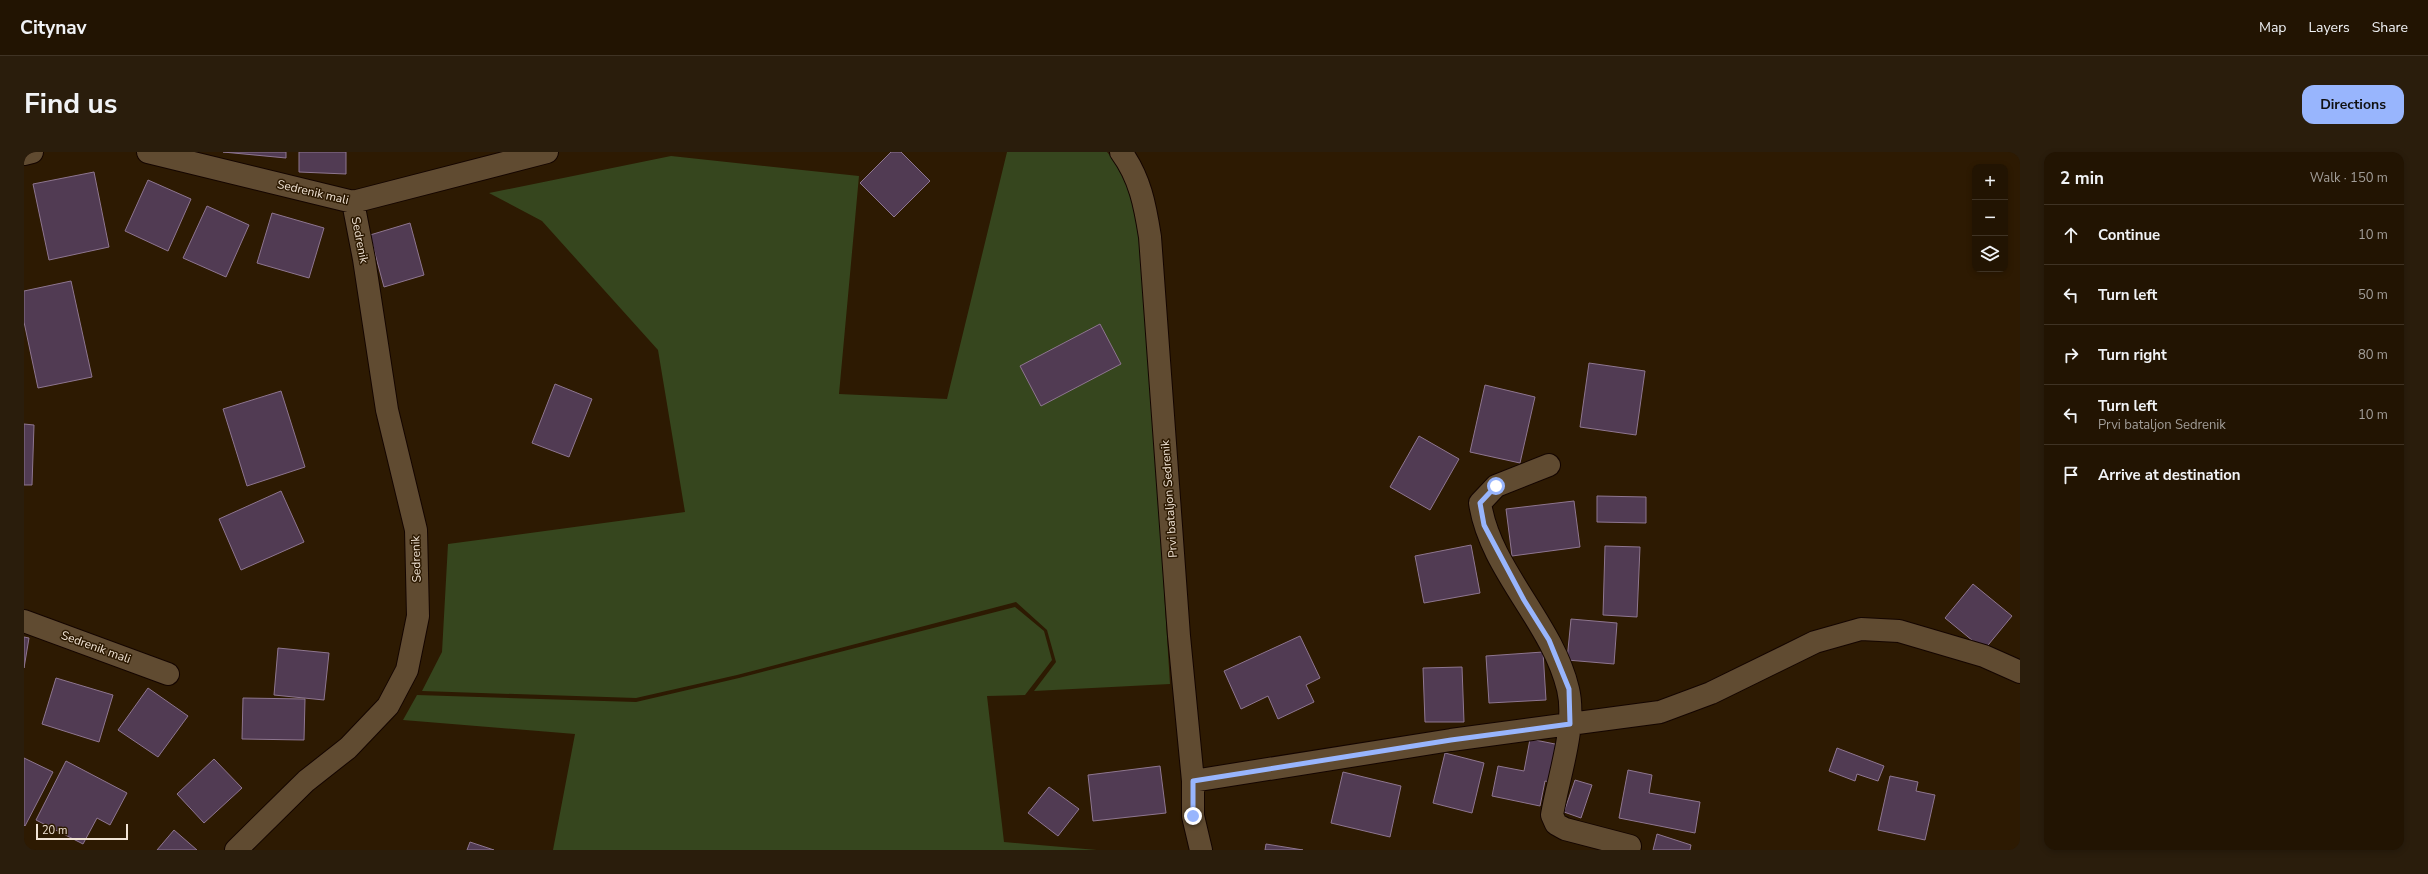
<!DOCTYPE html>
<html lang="en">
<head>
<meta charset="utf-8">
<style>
  :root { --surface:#221402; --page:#2a1d0c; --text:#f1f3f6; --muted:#a29e99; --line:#3f3324; --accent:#98b5fd }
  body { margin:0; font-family:"Nunito Sans",sans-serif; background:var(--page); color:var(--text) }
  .controls { position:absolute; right:12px; top:12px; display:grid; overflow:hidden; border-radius:8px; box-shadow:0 2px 6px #0003 }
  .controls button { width:36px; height:36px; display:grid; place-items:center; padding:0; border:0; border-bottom:1px solid var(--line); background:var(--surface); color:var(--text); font:20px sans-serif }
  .scale { position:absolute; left:12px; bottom:10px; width:92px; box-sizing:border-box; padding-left:4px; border:2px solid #f0e3d5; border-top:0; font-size:11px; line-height:14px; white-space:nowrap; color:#f0e3d5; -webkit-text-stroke:3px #2d1a02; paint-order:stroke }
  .stop { position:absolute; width:12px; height:12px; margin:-9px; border:3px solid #98b5fd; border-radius:50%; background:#fff }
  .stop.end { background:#98b5fd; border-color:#fff; box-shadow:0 1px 4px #0008 }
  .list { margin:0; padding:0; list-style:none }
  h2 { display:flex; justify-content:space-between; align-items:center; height:52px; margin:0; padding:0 16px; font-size:17px }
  h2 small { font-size:13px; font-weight:400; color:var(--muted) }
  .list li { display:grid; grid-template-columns:26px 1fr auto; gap:12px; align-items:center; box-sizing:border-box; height:60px; padding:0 16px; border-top:1px solid var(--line) }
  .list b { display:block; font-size:15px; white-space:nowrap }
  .list p { margin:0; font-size:13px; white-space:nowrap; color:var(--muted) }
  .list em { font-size:13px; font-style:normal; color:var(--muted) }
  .icon { flex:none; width:22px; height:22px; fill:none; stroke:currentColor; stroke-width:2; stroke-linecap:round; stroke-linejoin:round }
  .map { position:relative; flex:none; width:1996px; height:698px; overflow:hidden; border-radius:12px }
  header { display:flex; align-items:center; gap:24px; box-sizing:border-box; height:56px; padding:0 20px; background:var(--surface); border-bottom:1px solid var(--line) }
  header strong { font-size:19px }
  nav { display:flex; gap:22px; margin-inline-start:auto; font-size:14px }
  .intro { display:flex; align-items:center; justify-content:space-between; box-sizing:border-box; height:96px; padding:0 24px }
  h1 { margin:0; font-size:28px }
  .button { padding:10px 18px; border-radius:12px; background:var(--accent); color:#111; font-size:14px; font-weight:700 }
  main { display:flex; gap:24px; padding:0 24px }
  aside { flex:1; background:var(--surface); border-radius:12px; box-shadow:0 2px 6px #0003 }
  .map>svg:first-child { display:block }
  .green { fill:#36461e }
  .building { fill:#513b53; stroke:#8e7690 }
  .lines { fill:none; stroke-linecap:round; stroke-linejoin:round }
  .minor-casing { stroke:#140500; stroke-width:24 }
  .minor { stroke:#604b31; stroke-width:22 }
  .route { stroke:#98b5fd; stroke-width:5 }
  .labels { text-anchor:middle; stroke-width:3; stroke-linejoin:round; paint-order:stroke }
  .street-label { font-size:12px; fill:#f0e3d5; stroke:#2d1a02 }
</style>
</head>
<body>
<header>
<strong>Citynav</strong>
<nav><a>Map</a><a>Layers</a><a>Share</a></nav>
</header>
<div class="intro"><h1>Find us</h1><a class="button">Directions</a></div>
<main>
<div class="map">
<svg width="1996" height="698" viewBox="0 0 1996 698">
  <rect width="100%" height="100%" fill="#2d1a02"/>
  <path class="green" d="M983,0H1083L1102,23L1118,92L1146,532L1010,539L1032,510L1023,478L992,450L713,523L612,546L398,539L418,500L424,392L661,360L634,198L518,69L465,41L647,4L835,24L815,242L923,247Z
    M991,455L1020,479L1028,508L1001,543L963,544L980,690L1073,698H529L551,582L379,568L393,543L612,550L715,526Z"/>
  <path class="building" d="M199,0H262V6Z
    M275,0H322V22L275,20Z
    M867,0H877L906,29L870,65L836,31Z
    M70,20L85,95L25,108L9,32Z
    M124,28L167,47L144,99L101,79Z
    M183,54L225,73L202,125L159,106Z
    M248,61L300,76L285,126L233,111Z
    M386,71L400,123L360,135L346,83Z
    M47,129L68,225L14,236L0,170V139Z
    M1076,172L1097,212L1017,254L996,214Z
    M1565,211L1621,219L1612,283L1556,275Z
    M531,232L568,247L545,305L508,291Z
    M1461,233L1511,245L1496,311L1446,300Z
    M257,239L281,315L223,334L199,257Z
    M0,272L10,273L8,333H0Z
    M1395,284L1435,307L1406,358L1366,335Z
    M257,339L280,390L217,418L195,367Z
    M1573,344L1622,345V371L1573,370Z
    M1550,349L1556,395L1488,404L1482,357Z
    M1447,393L1456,441L1400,451L1391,404Z
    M1581,394L1616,395L1613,465L1579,463Z
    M1949,432L1988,464L1960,498L1921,466Z
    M1547,467L1593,471L1590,512L1543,508Z
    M1276,484L1296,526L1282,533L1290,550L1254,567L1244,544L1217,557L1200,519Z
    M0,485L5,486L0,516Z
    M254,496L305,501L300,548L250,543Z
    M1519,500L1522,548L1465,551L1462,504Z
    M1438,515L1440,570H1401L1399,516Z
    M32,526L89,543L75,590L18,572Z
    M124,536L164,564L134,605L94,578Z
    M219,546L281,547L280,588L218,587Z
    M1506,587L1541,594L1533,632L1521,629L1516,654L1468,644L1474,614L1500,619Z
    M1813,596L1860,614L1854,629L1833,622L1831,629L1805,619Z
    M1421,601L1460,611L1448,661L1409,651Z
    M0,606L29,620L1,674L0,673Z
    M190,607L218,636L180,671L153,642Z
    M42,609L103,641L86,673L73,666L59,692L12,668Z
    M1136,614L1142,661L1069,669L1064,623Z
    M1604,618L1628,623L1625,641L1676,650L1671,681L1595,666Z
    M1319,620L1377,634L1366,685L1307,671Z
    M1866,624L1894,630L1892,639L1911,643L1901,688L1854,678Z
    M1551,628L1568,633L1557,666L1540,660Z
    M1025,635L1055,657L1034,684L1004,661Z
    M150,678L173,698H133Z
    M1633,682L1667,693L1666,698H1629Z
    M446,690L470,698H443Z
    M1242,692L1279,698H1241Z"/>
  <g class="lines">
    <defs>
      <path id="minor" d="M124,0L329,50L523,0
        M1097,0C1116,26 1121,53 1126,85L1155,484L1169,629V664L1177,698
        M0,2L8,0
        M1525,313L1472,334L1456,351C1466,418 1528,470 1544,537C1553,574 1534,626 1528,663L1532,672L1541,677L1606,694
        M0,469L144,522
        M1169,629L1427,588L1636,560L1687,541L1791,490L1837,477L1875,479L1960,504L1996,520
        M212,698L282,629L324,596L364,554L383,518L394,464L392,378L363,258L340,107L329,50"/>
    </defs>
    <use href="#minor" class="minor-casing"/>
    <use href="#minor" class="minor"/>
  </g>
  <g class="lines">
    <path class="route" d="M1169,664V629L1427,588L1546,572L1545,537L1525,488L1500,448L1460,373L1456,351L1472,334"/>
  </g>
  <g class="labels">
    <g class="street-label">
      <text transform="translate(289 40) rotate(13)" y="4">Sedrenik mali</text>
      <text transform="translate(336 88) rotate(79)" y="4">Sedrenik</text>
      <text transform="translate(1145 347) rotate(-94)" y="4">Prvi bataljon Sedrenik</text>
      <text transform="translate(392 407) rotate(-92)" y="4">Sedrenik</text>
      <text transform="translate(72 495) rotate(20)" y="4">Sedrenik mali</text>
    </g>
  </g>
</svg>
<div class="controls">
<button>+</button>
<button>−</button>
<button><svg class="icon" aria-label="layers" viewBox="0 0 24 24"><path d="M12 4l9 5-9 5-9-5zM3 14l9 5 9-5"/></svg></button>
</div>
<div class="scale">20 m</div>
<div class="stop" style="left:1472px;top:334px"></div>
<div class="stop end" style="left:1169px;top:664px"></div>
</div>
<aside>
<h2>2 min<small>Walk · 150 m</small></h2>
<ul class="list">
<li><svg class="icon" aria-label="ahead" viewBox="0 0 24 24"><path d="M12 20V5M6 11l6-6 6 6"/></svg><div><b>Continue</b></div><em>10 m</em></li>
<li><svg class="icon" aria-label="left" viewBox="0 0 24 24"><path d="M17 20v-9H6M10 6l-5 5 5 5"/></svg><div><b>Turn left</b></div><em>50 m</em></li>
<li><svg class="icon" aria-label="right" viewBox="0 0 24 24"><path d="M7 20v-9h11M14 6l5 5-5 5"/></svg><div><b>Turn right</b></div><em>80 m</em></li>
<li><svg class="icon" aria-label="left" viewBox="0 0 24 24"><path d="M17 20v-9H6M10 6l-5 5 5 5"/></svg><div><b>Turn left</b><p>Prvi bataljon Sedrenik</p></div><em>10 m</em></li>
<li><svg class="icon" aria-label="arrive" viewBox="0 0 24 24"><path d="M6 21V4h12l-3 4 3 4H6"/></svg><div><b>Arrive at destination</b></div></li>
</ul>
</aside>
</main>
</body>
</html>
